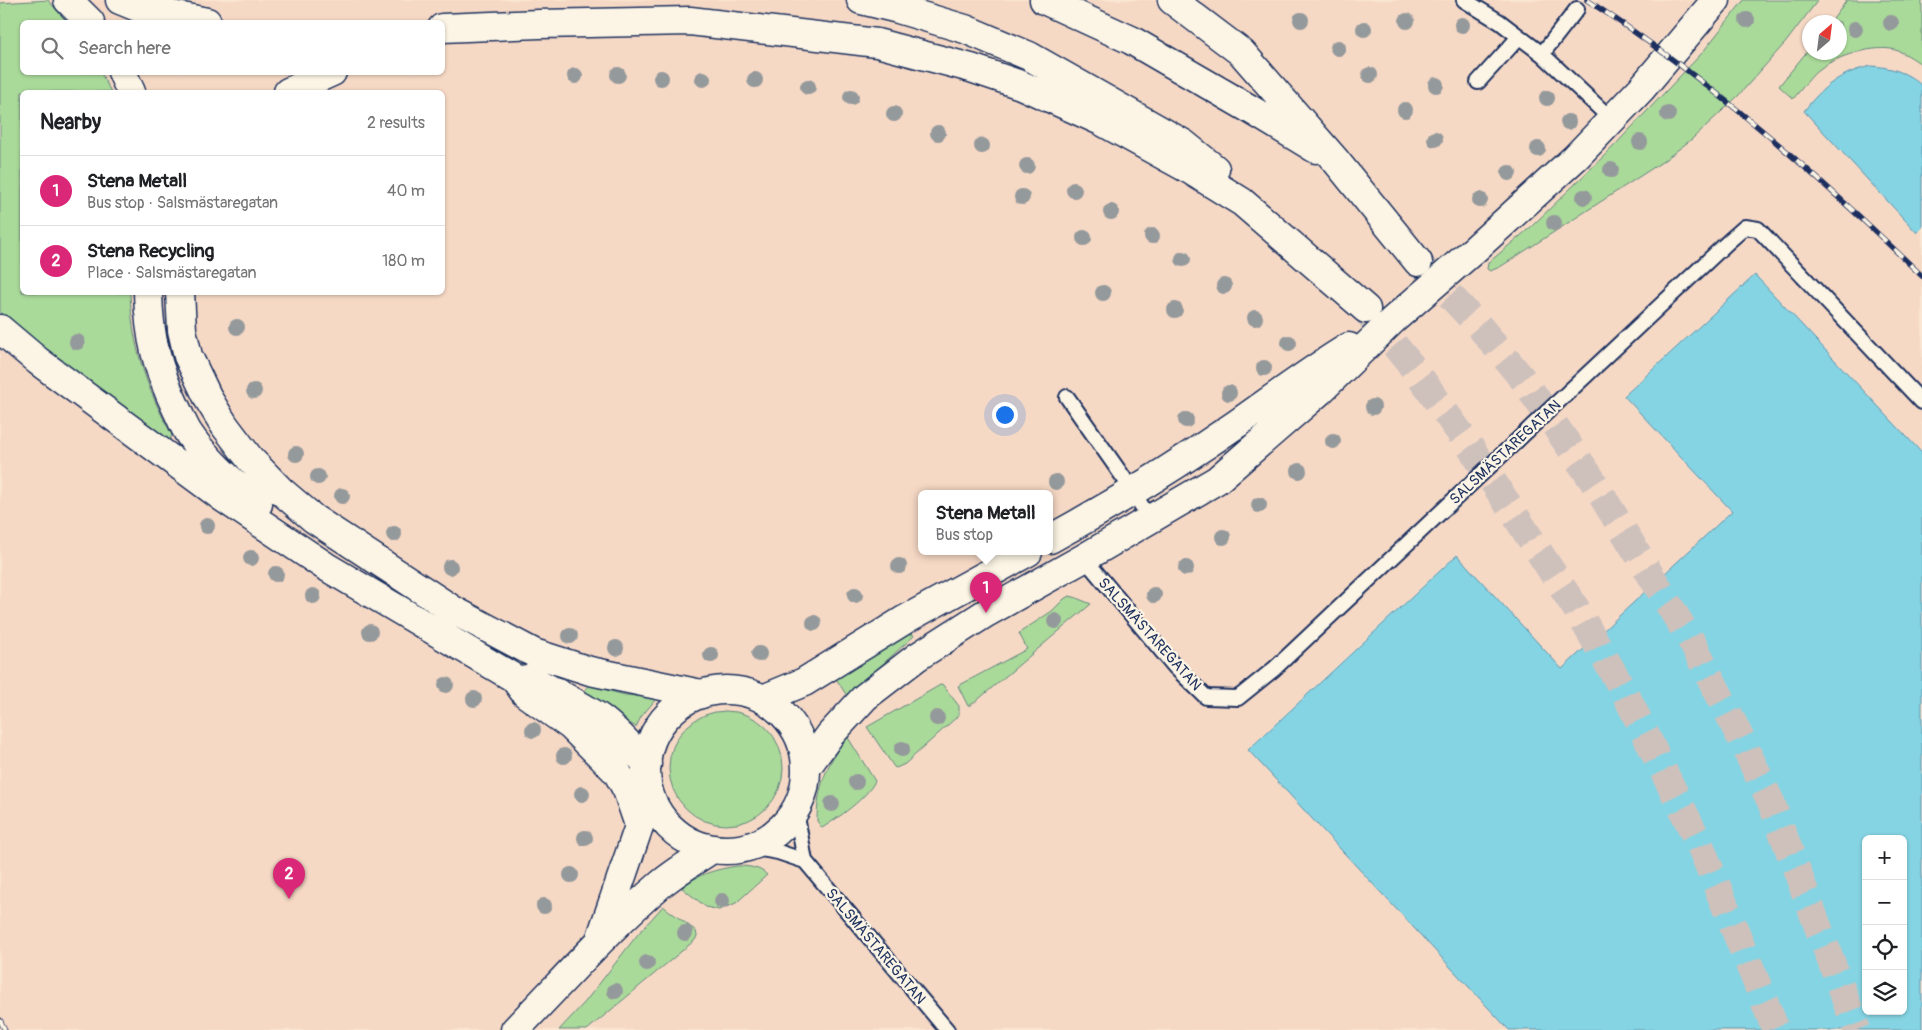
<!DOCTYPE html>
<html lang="en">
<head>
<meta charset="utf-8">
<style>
  :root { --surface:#fff; --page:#f2f2f2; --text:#202124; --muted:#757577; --line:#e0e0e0; --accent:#db2777 }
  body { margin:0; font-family:Pangolin,sans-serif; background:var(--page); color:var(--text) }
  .controls { position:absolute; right:15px; bottom:15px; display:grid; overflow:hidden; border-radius:8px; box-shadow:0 1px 4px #0004 }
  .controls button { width:45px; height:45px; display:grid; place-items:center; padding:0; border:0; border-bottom:1px solid var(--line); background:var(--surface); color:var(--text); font:25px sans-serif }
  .compass { position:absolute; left:1802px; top:15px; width:45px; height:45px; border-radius:50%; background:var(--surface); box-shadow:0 1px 4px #0004; rotate:28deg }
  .you { position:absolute; left:1004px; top:414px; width:18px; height:18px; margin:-12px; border:4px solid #fff; border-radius:50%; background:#1a73e8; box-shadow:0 0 0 8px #1a73e833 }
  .badge { display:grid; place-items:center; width:32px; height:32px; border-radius:50%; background:var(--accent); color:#fff; font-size:16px; font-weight:700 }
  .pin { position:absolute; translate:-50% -41px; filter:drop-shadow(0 1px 2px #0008) }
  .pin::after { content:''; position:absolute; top:26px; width:18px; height:15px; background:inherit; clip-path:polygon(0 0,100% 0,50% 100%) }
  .popup { position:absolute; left:918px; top:490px; width:135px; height:65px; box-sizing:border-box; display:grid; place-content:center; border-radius:8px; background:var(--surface); filter:drop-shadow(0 1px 4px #0005); font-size:16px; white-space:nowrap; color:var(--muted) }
  .popup b { font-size:19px; color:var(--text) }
  .popup::after { content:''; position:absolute; left:50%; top:100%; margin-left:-10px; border:10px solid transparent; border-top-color:var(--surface) }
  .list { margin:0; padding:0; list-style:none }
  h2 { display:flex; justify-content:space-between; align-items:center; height:65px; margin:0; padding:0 20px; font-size:21px }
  h2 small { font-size:16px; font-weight:400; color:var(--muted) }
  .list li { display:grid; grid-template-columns:32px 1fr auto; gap:15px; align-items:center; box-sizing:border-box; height:70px; padding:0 20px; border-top:1px solid var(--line) }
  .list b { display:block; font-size:19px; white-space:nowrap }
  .list p { margin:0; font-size:16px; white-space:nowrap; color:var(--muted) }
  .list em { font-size:16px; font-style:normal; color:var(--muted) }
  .icon { flex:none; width:28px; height:28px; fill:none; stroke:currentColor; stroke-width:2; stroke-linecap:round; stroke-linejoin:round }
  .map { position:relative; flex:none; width:1922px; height:1030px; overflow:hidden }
  .search { position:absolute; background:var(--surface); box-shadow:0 1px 4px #0004; left:20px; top:20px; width:425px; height:55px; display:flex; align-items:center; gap:12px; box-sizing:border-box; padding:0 18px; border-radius:8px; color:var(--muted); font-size:19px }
  .panel { position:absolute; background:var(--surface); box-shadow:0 1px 4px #0004; left:20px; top:90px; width:425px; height:205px; border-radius:8px }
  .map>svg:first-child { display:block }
  .built { fill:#f6d9c5; fill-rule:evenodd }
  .green { fill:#aada9a; stroke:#62847c }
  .water { fill:#85d4e3; stroke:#5b92ae; fill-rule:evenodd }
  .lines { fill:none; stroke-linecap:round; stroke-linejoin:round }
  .motorway-tunnel { stroke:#cec1bc; stroke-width:28; stroke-dasharray:28 14; stroke-linecap:butt }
  .service-casing { stroke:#1b2f5e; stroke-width:18 }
  .tertiary-casing { stroke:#1b2f5e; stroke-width:31 }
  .motorway-casing { stroke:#1b2f5e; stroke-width:31 }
  .service { stroke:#fcf5e5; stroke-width:14 }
  .tertiary { stroke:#fcf5e5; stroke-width:28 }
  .motorway { stroke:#fcf5e5; stroke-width:28 }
  .rail-casing { stroke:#1b2f5e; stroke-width:5.5 }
  .rail { stroke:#fcf5e5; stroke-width:4; stroke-dasharray:11; stroke-linecap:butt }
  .tree { fill:#94999b }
  .labels { text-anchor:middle; stroke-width:4.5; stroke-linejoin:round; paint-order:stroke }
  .street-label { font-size:15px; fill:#1b2f5e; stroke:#fcf5e5 }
</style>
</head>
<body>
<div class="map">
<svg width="1922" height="1030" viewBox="0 0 1922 1030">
  <rect width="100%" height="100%" fill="#fbe6d3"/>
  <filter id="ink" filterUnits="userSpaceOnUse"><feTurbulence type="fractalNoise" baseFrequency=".02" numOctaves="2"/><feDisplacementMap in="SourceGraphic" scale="10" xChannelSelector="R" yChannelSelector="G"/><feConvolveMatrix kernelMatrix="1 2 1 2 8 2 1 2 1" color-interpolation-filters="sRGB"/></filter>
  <g filter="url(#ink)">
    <path class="built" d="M0,0H1922V453L1755,275L1624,396L1732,511L1679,561L1562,669L1456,555L1248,749L1509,1030H0ZM22,22H442V72H22ZM1810,22H1840V52H1810ZM22,92H442V292H22ZM922,494H1050V552H922Z"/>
    <path class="green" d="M48,0L67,22H22V72L101,73L111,92H22V292L130,293C132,346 146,388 172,435L169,441L67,367L0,313V3Z
      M1744,0H1818L1786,42L1738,96L1692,139L1662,162L1500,267L1490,271L1487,269L1488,263L1532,226L1612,148L1702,53Z
      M1847,0H1922V65C1913,58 1902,51 1891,49C1870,46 1838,56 1821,68C1810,76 1802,89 1793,99L1779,86L1809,49L1810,52H1840V22H1831Z
      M1069,596L1074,597L1091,604L974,703L968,706L958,686L1027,649L1019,633L1052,611L1064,599Z
      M909,628L914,636L847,696L835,677Z
      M942,684L959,706V715L905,764L896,768L894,767L867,727Z
      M588,685L625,695L650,697L656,699L641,717L636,727L583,695Z
      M669 768a57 57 0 1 1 114 0a57 57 0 1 1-114 0Z
      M847,736L875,781C867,798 838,818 822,828L817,821C817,786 827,764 847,736Z
      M737,866C747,866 760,867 767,875L736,903L719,910L706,907L682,888C696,874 718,869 737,866Z
      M663,906L696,931L697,936L695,940L587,1030H559L585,1002L638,934Z"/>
    <path class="water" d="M1871,66C1890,67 1908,72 1922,86V228L1917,233L1804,111C1823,86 1840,73 1871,66Z
      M1755,275L1922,453V1030H1509L1248,750L1457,555L1562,669L1732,511L1624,396ZM1866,839H1903V1011H1866Z"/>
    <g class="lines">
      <path class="motorway-tunnel" d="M1421,265L1479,326L1525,382L1591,478L1693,644L1725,706L1771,802L1857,1030
        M1368,313L1415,370L1473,451L1577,610L1625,693L1700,845L1776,1030"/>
      <defs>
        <path id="service" d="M1464,0L1500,22L1542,54L1612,120
          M1542,54L1577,9
          M1478,82L1519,37
          M1067,397L1133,491L1150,520
          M1084,558L1175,667L1206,697L1238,698L1274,669L1729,241L1745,227L1758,229L1922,402
          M796,811L805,861L947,1030
          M749,847L778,852L805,861"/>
        <path id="tertiary" d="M1050,539C1114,504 1178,465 1238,423C1275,397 1311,370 1349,347
          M646 770a80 80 0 1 1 160 0a80 80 0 1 1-160 0Z
          M763,699L804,682L906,619L1028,552
          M806,768L830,735L865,697L917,657L986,613L1084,558L1217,480L1320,391L1393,320L1475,249L1576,157L1642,88L1716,0
          M601,937L647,803
          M515,1030C563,981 609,928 661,884C677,871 695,860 712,849"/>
        <path id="motorway" d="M68,0L90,22
          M120,0L142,9L207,22
          M861,0L898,9L965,29L1029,56L1184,144L1215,169
          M1044,0L1131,40L1250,109L1316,149
          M1172,0L1242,53L1336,161L1418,262
          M442,28L539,24L690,21L877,43L971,68L1021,85L1101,121L1192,171L1242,202L1366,309
          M122,72L131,92
          M288,92L332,72
          M148,292C149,339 157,368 177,410C181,418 184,427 189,434C206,460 235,484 258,504
          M180,292L182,330L188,356L209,400L225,426L250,459L281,491L314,519L453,610L534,653L590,671L701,694
          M0,329L38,361L222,497L325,566L514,678L525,693L571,726L617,772L627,790L639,825
          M526,679L532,680C555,692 578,703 600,718C617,730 632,748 647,764"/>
      </defs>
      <use href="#service" class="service-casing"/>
      <use href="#tertiary" class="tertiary-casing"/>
      <use href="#motorway" class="motorway-casing"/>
      <use href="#service" class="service"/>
      <use href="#tertiary" class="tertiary"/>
      <use href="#motorway" class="motorway"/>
      <defs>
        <path id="rail" d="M1587,0C1709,79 1818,175 1922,276
          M0,1020L5,1030"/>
      </defs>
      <use href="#rail" class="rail-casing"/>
      <use href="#rail" class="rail"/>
    </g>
    <g class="tree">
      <circle cx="1301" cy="20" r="8"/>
      <circle cx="1747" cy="20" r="8"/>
      <circle cx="1407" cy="21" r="8"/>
      <circle cx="1891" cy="23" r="8"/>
      <circle cx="1462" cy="25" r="8"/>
      <circle cx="1364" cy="29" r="8"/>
      <circle cx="1855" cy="29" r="8"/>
      <circle cx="1338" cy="48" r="8"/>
      <circle cx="618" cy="75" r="8"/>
      <circle cx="1370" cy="75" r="8"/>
      <circle cx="575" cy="76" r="8"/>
      <circle cx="661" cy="78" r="8"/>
      <circle cx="703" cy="79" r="8"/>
      <circle cx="755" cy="80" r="8"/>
      <circle cx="1436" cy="85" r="8"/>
      <circle cx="808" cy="87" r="8"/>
      <circle cx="851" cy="97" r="8"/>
      <circle cx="1547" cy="98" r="8"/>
      <circle cx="1405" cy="110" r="8"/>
      <circle cx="894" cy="114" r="8"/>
      <circle cx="1668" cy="114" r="8"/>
      <circle cx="1568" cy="122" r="8"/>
      <circle cx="938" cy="133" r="8"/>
      <circle cx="1435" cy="139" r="8"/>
      <circle cx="1640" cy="142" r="8"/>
      <circle cx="982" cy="146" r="8"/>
      <circle cx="1538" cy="149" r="8"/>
      <circle cx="1027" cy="166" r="8"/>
      <circle cx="1611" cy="170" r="8"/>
      <circle cx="1509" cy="173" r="8"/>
      <circle cx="1074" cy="190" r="8"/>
      <circle cx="1022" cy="197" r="8"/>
      <circle cx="1584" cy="197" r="8"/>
      <circle cx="1480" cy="200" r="8"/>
      <circle cx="1111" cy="212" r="8"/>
      <circle cx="1554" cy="223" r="8"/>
      <circle cx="1152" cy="236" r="8"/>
      <circle cx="1084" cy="238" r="8"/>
      <circle cx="1183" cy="259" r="8"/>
      <circle cx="1224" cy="286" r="8"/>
      <circle cx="1103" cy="293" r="8"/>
      <circle cx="1175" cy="310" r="8"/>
      <circle cx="1255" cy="318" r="8"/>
      <circle cx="237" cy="327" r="8"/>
      <circle cx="77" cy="342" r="8"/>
      <circle cx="1289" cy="343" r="8"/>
      <circle cx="1264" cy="368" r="8"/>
      <circle cx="254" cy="391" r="8"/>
      <circle cx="1229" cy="393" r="8"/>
      <circle cx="1373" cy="407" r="8"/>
      <circle cx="1186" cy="420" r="8"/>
      <circle cx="1333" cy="441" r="8"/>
      <circle cx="296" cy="454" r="8"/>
      <circle cx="1299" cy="471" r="8"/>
      <circle cx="318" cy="477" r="8"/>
      <circle cx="1056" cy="482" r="8"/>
      <circle cx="342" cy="496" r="8"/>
      <circle cx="1259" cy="505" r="8"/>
      <circle cx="207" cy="526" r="8"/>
      <circle cx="394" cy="534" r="8"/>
      <circle cx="1223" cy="537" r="8"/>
      <circle cx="251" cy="558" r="8"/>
      <circle cx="899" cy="566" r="8"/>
      <circle cx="450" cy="567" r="8"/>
      <circle cx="1186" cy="568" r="8"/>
      <circle cx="276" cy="574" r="8"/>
      <circle cx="855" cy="595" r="8"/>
      <circle cx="1154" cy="595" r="8"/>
      <circle cx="313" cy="596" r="8"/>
      <circle cx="1055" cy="621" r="8"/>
      <circle cx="814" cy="623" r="8"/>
      <circle cx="370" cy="632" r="8"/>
      <circle cx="570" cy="636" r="8"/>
      <circle cx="616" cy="648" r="8"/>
      <circle cx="759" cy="654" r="8"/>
      <circle cx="711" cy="655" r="8"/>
      <circle cx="446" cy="685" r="8"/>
      <circle cx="474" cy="699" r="8"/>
      <circle cx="937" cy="718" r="8"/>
      <circle cx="533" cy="730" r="8"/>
      <circle cx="902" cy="749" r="8"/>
      <circle cx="564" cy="756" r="8"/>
      <circle cx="856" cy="782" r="8"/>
      <circle cx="582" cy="794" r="8"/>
      <circle cx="832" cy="804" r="8"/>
      <circle cx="585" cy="838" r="8"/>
      <circle cx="571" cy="875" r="8"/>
      <circle cx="722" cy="901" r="8"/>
      <circle cx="544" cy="906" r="8"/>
      <circle cx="685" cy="933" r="8"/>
      <circle cx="647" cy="963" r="8"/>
      <circle cx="615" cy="991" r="8"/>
    </g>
  </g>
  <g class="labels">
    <g class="street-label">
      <text transform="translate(1505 452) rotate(-43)" y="5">SALSMÄSTAREGATAN</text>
      <text transform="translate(1150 634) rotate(48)" y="5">SALSMÄSTAREGATAN</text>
      <text transform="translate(876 946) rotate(50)" y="5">SALSMÄSTAREGATAN</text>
    </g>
  </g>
</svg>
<div class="controls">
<button>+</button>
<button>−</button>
<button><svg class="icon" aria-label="locate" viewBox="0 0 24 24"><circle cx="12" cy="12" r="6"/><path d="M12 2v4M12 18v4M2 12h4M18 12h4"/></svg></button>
<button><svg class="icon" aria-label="layers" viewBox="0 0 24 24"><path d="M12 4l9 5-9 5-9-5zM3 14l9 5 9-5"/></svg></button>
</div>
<svg class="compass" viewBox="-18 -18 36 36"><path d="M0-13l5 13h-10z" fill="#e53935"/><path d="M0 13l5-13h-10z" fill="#757577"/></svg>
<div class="you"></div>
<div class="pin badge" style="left:986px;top:613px">1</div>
<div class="popup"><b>Stena Metall</b>Bus stop</div>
<div class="pin badge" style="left:289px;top:899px">2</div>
<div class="search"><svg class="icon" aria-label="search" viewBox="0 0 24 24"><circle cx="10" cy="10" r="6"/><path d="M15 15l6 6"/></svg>Search here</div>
<section class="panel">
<h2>Nearby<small>2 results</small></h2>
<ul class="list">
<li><span class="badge">1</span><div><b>Stena Metall</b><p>Bus stop · Salsmästaregatan</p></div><em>40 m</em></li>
<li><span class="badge">2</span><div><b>Stena Recycling</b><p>Place · Salsmästaregatan</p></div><em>180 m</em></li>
</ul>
</section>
</div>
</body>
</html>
